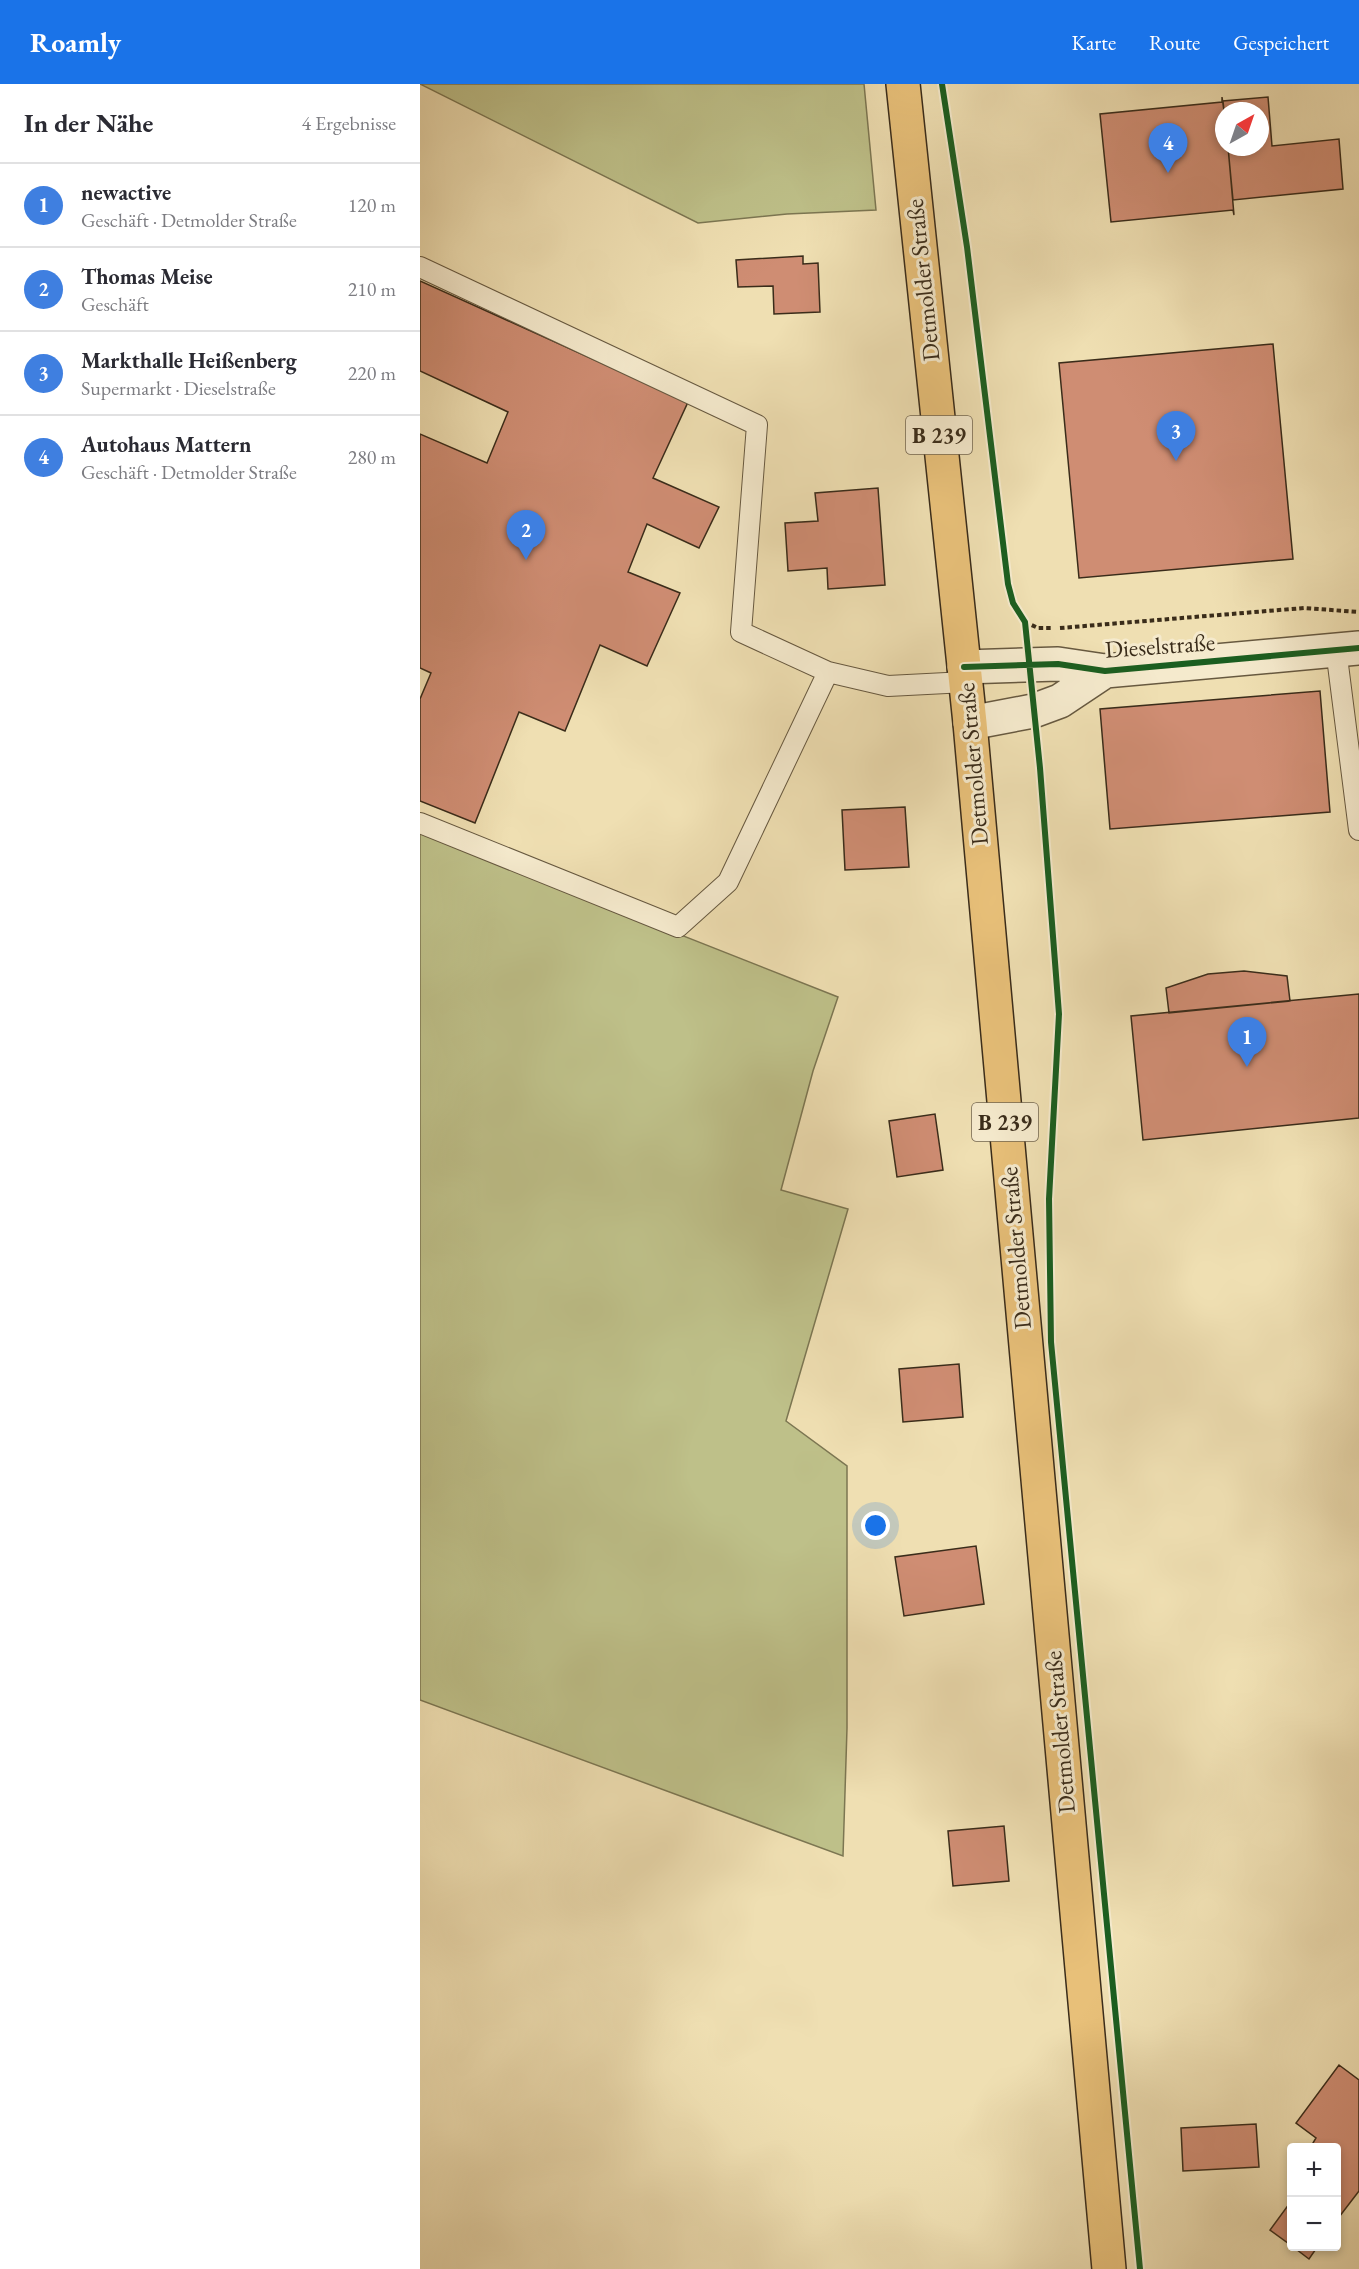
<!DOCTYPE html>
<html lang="de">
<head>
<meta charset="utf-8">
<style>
  :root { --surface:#fff; --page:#f2f2f3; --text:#2b2b33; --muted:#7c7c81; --line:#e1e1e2; --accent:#1a73e8 }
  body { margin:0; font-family:"EB Garamond",serif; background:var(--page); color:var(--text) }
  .controls { position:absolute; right:18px; bottom:18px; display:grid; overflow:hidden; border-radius:6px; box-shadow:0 3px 9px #0003 }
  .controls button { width:54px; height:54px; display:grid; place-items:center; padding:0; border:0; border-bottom:2px solid var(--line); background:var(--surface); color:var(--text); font:30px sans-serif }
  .compass { position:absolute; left:795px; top:18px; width:54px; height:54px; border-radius:50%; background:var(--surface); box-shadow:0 3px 9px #0003; rotate:40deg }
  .you { position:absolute; left:456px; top:1442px; width:21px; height:21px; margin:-15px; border:4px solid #fff; border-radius:50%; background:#1a73e8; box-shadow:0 0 0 9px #1a73e833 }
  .badge { display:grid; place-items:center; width:39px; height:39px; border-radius:50%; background:var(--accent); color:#fff; font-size:20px; font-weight:700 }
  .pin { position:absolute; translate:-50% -50px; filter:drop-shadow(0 2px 3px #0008) }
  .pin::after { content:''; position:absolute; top:32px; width:21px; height:18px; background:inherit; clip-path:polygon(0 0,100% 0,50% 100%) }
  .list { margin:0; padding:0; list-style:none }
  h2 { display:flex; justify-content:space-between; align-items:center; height:78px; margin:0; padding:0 24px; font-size:26px }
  h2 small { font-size:20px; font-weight:400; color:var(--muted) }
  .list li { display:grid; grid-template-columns:39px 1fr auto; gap:18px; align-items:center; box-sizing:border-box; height:84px; padding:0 24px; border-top:2px solid var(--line) }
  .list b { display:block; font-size:22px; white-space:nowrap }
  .list p { margin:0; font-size:20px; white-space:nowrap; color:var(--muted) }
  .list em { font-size:20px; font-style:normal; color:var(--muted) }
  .map { position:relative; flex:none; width:939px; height:2185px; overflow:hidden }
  header { display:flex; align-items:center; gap:36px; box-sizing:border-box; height:84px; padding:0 30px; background:var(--accent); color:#fff }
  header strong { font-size:28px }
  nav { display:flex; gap:33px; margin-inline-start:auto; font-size:21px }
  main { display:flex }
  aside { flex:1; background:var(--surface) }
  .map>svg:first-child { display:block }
  .green { fill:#bec089; stroke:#7c7652; stroke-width:1.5 }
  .building { fill:#cf8d73; stroke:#3a2c1a; stroke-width:1.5 }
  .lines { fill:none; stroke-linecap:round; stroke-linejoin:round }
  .lane-casing { stroke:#675940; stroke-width:22 }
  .street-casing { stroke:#675940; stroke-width:36 }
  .primary-casing { stroke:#3a2c1a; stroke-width:36 }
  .path { stroke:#3a2c1a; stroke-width:4; stroke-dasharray:4.5 3; stroke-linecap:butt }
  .lane { stroke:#f5eacd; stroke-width:20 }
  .street { stroke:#f5eacd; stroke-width:33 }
  .primary { stroke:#e8c079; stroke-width:33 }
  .cycleway-casing { stroke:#f5eacd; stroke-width:10 }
  .cycleway { stroke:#1b5e20; stroke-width:6 }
  .labels { text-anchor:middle; stroke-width:6; stroke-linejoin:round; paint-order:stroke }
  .shield { fill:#f5eacd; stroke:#726550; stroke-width:1.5 }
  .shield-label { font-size:22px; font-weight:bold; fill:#3a2c1a }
  .street-label { font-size:24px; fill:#3a2c1a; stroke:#f5eacd }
</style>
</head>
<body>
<header>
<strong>Roamly</strong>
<nav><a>Karte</a><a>Route</a><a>Gespeichert</a></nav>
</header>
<main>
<aside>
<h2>In der Nähe<small>4 Ergebnisse</small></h2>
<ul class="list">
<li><span class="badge" style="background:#3f7fe0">1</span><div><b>newactive</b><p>Geschäft · Detmolder Straße</p></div><em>120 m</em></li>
<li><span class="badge" style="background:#3f7fe0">2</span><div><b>Thomas Meise</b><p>Geschäft</p></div><em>210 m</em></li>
<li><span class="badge" style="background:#3f7fe0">3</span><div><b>Markthalle Heißenberg</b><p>Supermarkt · Dieselstraße</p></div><em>220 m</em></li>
<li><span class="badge" style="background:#3f7fe0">4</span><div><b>Autohaus Mattern</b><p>Geschäft · Detmolder Straße</p></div><em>280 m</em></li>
</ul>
</aside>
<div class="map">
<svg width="939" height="2185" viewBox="0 0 939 2185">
  <rect width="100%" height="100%" fill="#efdfb2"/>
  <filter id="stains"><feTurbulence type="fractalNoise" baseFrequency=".00333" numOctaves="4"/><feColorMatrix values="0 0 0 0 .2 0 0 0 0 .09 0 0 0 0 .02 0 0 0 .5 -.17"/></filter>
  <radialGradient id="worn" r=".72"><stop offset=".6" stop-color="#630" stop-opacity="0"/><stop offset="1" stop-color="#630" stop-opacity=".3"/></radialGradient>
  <path class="green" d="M0,0H444L456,126L367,130L278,139Z
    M0,748L418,913L393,987L361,1106L428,1125L366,1337L427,1382V1644L423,1772L0,1616Z"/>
  <path class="building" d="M802,13L804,27V63H808L814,131L813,126L691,138L680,30L802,18Z
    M848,13L852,62L919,55L923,105L813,116L808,63H840V27H804L803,17Z
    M383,172V180L398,179L400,228L354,230L353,202L318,203L316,176Z
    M0,197L268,318L233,394L299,423L279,464L227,440L208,488L260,509L227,582L180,561L145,647L99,628L55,739L0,717V615L11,589L0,584V350L67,379L88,328L0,287Z
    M853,260L873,475L659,494L639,279Z
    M458,404L465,501L408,505L407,484L368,487L365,439L398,437L395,409Z
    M900,607L910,728L690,745L680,625Z
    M485,723L489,783L425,786L422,726Z
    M824,887L867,892L870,917L749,929L746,904L788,890Z
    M939,910V1034L723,1056L711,932Z
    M515,1030L523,1086L477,1093L469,1037Z
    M539,1280L543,1333L483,1338L479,1285Z
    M556,1462L564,1520L484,1532L475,1473Z
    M584,1742L589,1797L533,1802L528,1747Z
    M919,1981L939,1996V2107L916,2137V2064H890L896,2054L876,2039Z
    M836,2040L839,2083L763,2087L761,2044Z
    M872,2116V2162L850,2146Z
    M872,2162H898L889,2175Z"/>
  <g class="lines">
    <defs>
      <path id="lane" d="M0,183L337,341L321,548L408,588
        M916,565L939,746
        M0,739L258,843L308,798L408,588L468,602L546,598"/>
      <path id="street" d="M544,583L638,580L685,587L939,564
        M550,639L613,627L640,617L685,587"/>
      <path id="primary" d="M483,0L550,639L689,2185"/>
    </defs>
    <use href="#lane" class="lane-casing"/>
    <use href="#street" class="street-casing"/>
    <use href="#primary" class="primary-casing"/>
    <path class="path" d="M605,538L618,544H633
      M640,544L884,524L939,528"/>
    <use href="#lane" class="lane"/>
    <use href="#street" class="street"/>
    <use href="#primary" class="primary"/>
    <defs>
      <path id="cycleway" d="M522,0L547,163L588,500L593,519L605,538L620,684L639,930L629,1115L631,1258L720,2185
        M544,583L638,580L685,587L939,564"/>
    </defs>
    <use href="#cycleway" class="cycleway-casing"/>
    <use href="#cycleway" class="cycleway"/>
  </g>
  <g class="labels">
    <g class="shield">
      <rect x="486" y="332" width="66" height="38" rx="4.5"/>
      <rect x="552" y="1019" width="66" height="38" rx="4.5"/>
    </g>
    <g class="shield-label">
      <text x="519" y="359">B 239</text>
      <text x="585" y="1046">B 239</text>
    </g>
    <g class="street-label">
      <text transform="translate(503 196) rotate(-96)" y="8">Detmolder Straße</text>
      <text transform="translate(740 562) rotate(-4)" y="8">Dieselstraße</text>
      <text transform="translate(553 680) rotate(-95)" y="8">Detmolder Straße</text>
      <text transform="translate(596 1164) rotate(-95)" y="8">Detmolder Straße</text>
      <text transform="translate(640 1648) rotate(-95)" y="8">Detmolder Straße</text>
    </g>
  </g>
  <rect width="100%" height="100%" filter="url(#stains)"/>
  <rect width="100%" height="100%" fill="url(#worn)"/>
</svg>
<div class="controls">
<button>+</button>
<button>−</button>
</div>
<svg class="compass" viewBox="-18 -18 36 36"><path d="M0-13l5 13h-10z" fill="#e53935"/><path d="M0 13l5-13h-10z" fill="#7c7c81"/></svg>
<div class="you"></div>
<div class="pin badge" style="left:827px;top:983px;background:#3f7fe0">1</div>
<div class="pin badge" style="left:106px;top:476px;background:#3f7fe0">2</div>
<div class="pin badge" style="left:756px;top:377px;background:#3f7fe0">3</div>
<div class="pin badge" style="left:748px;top:89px;background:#3f7fe0">4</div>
</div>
</main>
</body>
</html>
